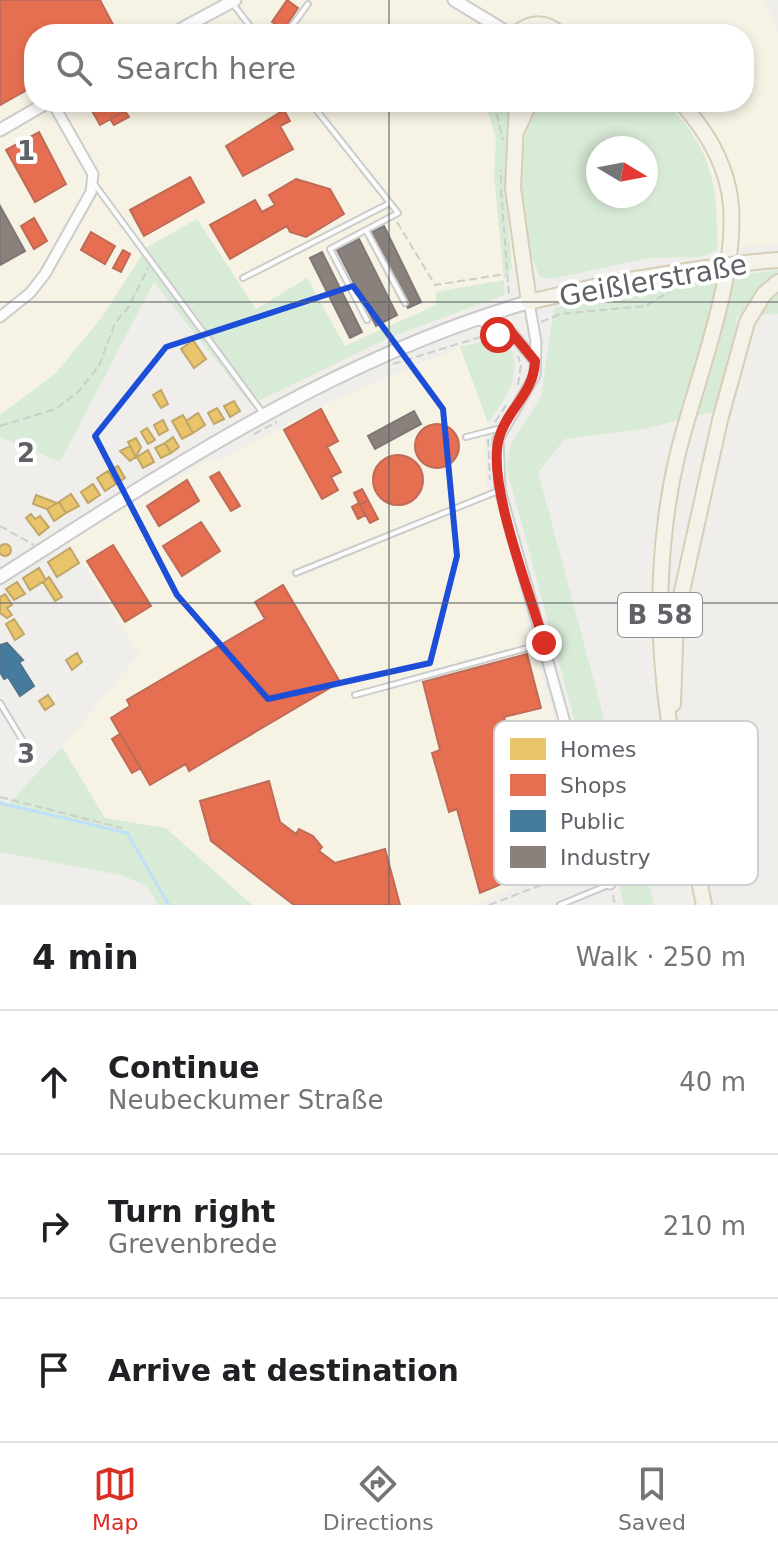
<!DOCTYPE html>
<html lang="en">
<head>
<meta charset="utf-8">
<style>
  :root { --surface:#fff; --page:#f6f6f6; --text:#202124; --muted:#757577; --line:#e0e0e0; --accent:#d93025 }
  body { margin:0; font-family:"DejaVu Sans",sans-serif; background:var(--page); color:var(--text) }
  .compass { position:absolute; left:586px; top:136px; width:72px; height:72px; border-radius:50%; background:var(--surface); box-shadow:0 4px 12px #0003; rotate:100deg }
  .stop { position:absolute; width:24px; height:24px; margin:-18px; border:6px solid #d93025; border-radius:50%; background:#fff }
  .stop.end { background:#d93025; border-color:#fff; box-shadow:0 2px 8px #0008 }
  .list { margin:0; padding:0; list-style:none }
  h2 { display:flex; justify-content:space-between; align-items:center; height:104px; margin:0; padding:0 32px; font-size:34px }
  h2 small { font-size:26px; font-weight:400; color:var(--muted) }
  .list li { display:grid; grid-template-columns:52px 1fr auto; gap:24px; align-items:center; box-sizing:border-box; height:144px; padding:0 32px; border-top:2px solid var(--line) }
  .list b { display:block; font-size:30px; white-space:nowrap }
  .list p { margin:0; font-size:26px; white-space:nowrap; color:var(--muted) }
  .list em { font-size:26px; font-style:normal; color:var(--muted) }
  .icon { flex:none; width:44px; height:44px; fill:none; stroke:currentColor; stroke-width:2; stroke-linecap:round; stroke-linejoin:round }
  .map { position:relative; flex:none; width:778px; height:905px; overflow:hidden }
  .search { position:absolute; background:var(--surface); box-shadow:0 4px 12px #0003; left:24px; right:24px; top:24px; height:88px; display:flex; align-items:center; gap:20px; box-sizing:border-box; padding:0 28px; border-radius:32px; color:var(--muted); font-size:30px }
  .sheet { height:536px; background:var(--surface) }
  nav { display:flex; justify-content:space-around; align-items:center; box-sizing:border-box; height:112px; border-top:2px solid var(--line); background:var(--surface); font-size:22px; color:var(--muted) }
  nav a { display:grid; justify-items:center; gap:4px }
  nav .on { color:var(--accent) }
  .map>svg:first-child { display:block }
  .commercial { fill:#f7f3e4 }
  .green { fill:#d8ebd6; fill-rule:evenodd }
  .homes { fill:#e9c46a; stroke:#c0a769; stroke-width:2 }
  .shops { fill:#e76f51; stroke:#be6b58; stroke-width:2 }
  .public { fill:#457b9d; stroke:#4d748d; stroke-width:2 }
  .industry { fill:#8a817c; stroke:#7d7876; stroke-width:2 }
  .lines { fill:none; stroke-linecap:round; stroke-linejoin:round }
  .stream { stroke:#bfe0f9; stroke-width:3 }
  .service-casing { stroke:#cbcccc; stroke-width:8 }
  .minor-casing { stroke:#cbcccc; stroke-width:13 }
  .tertiary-casing { stroke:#cbcccc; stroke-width:15 }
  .secondary-casing { stroke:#cacacb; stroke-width:16 }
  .primary-casing { stroke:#d7ceb8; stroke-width:18 }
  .path { stroke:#cacfcc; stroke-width:2; stroke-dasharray:8 4; stroke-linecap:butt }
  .service { stroke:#fdfcfc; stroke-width:4 }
  .minor { stroke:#fdfcfc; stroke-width:9 }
  .tertiary { stroke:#fdfcfc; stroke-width:11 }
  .secondary { stroke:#fdfcfc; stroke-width:12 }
  .primary { stroke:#f4f2e9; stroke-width:14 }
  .primary-bridge-casing { stroke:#d7ceb8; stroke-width:18; stroke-linecap:butt }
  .primary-bridge { stroke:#f4f2e9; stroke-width:14 }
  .route { stroke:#d93025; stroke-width:10 }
  .marked { fill:none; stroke:#1d4ed8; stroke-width:6; stroke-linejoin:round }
  .grid { fill:none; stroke:#5f6368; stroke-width:2; stroke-opacity:0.55 }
  .labels { text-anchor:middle; stroke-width:8; stroke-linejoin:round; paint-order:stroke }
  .shield { fill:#fff; stroke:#8f9295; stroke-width:2 }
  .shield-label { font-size:26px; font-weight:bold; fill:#5f6368 }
  .street-label { font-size:28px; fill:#5f6368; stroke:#fff }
  .key { fill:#fff; stroke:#cfd0d2; stroke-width:2 }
  .key-label { font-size:22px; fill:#5f6368 }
  .grid-label { font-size:26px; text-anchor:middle; font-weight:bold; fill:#5f6368; stroke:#fff; stroke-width:8; stroke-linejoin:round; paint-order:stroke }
</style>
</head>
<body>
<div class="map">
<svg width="778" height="905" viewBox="0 0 778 905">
  <rect width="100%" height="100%" fill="#efeeea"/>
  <path class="commercial" d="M0,0H764L778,33V244L718,249L716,187L688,125L665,102H744V34H34V102H536L523,213L532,258L512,268L504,280L437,292L436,305L349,344L253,408L154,282L60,462L0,436Z
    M460,347L488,423L484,434L486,485L498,502L527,624L593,852L472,905H252L166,829L105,818L62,747L139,654L68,540L204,462L231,455L321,406Z"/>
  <path class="green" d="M485,102H510L509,161L505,186L512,268L504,280V295L388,338L251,405L154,282L60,462L0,437V415L55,374L102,317L147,247L197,219L256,309L307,278L345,346L436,305V292L504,280L494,176L496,140Z
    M536,102H665C714,150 716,183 718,249L701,257L649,258L551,279L540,277C515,223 514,156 536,102ZM598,148H646V196H598Z
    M778,270V314L737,316L724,409L643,429L565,439L538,472L654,905H624L506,465L512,442L541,397L554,308L676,283Z
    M497,338L512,351C522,378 503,401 488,423L460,347Z
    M62,747L105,818L166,828L252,905H158L147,886L121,875L0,852V799L7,805Z"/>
  <path class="homes" d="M193,340L206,359L194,368L181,349Z
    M161,390L168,404L161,408L153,395Z
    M234,401L240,411L230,417L224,406Z
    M217,408L224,419L214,424L208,413Z
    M198,413L205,425L193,433L186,421Z
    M183,415L193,433L182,439L172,421Z
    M163,420L168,430L159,435L154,425Z
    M147,428L155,440L148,444L141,432Z
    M173,437L179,447L171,453L165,443Z
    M136,438L141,447L136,457L128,442Z
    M165,443L171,453L161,458L155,448Z
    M130,446L136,457L130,461L120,451Z
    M148,450L154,462L143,468L137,457Z
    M118,466L125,478L116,484L108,471Z
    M108,471L116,484L105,491L97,478Z
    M93,484L100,495L88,503L81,492Z
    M71,494L79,506L66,513L59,502Z
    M36,495L57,503L47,509L33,504Z
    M59,502L66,513L54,521L47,509Z
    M31,514L35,519L40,516L49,527L39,535L26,518Z
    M-1 550a6 6 0 1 1 12 0a6 6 0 1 1-12 0Z
    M70,548L79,563L57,577L48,562Z
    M39,568L46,580L30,590L23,578Z
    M49,577L62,597L55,601L43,582Z
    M17,582L25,594L14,600L6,589Z
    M5,594L12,605L7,608L12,615L7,618L0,613V597Z
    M14,619L24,634L15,640L6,624Z
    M77,653L82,662L72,670L66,660Z
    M48,695L54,704L45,710L39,701Z"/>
  <path class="shops" d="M0,0H100L118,34H34V86L0,105Z
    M287,0L298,8L284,29L272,22Z
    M87,102H141L100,125Z
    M284,110L290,121L280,126L293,149L243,176L226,146Z
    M125,111L129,117L114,125L110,119Z
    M39,132L66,184L35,202L6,150Z
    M190,177L204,202L144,236L130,210Z
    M296,179L330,189L344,214L306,237L290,232L287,226L230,259L210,225L255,200L262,212L275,205L269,195Z
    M34,218L47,241L34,249L21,226Z
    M91,232L115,246L105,264L81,250Z
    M123,250L130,254L121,272L113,268Z
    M321,409L338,441L327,447L341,472L331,477L338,490L322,499L284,430Z
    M415 446a22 22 0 1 1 44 0a22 22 0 1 1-44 0Z
    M373 480a25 25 0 1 1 50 0a25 25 0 1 1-50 0Z
    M219,472L240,506L231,511L210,477Z
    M187,480L199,501L159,526L147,506Z
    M362,489L368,500L360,505L354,493Z
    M368,500L378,519L370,523L360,505Z
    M359,503L365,515L358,519L352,507Z
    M201,522L220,551L182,576L163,546Z
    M113,545L151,606L125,622L87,561Z
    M283,585L340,682L189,771L186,764L150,785L111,718L130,706L127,700L265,619L255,602Z
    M527,654L541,708L504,717L535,834L565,826L571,855L480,893L457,809L449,812L432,753L440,750L423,682Z
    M120,734L141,768L132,773L112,739Z
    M269,781L280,822L296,834L299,829L313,836L322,847L319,851L335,863L385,849L400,905H294L211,841L200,801Z"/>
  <path class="public" d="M7,643L23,660L19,662L34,686L20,696L8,677L4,679L0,672V645Z"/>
  <path class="industry" d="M0,206L25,251L0,265Z
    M384,226L421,302L408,308L372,232Z
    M359,239L397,315L376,326L337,250Z
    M322,252L362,332L350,338L310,258Z
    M414,411L421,424L375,449L368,436Z"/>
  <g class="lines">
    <path class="stream" d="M0,803L127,833L169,905"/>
    <defs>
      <path id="service" d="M233,4L256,34
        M286,34L308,4
        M310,102L398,213L330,249L367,320
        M95,185L262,412
        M366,230L405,303
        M243,278L390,203
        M466,437L501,428
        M296,573L498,491
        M355,695L542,644
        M0,703L26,746
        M549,788L561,785L575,844L598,847
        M560,905L608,885"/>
      <path id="minor" d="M529,302L536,342L535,375L498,439L500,490L610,884
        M0,317L30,293L45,274L91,192L93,174L52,102
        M476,319L511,332L535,361"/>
      <path id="tertiary" d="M454,0L510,34
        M172,34L235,0
        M0,130L48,102"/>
      <path id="secondary" d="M0,577C168,470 335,358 529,302"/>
      <path id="primary" d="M516,34C530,21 546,21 560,34
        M517,102L513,188L529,302L610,283L699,269
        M681,102C704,129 722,156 729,191C743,268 695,381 677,457C668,495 663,536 661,576C655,688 682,796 704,905
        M517,130L530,102
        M754,262L778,260
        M673,704L676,618L720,420L747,322L764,294L778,282"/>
    </defs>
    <use href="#service" class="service-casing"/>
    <use href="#minor" class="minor-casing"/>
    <use href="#tertiary" class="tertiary-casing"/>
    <use href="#secondary" class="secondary-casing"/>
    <use href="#primary" class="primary-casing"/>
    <path class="path" d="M470,24L473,34
      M155,34L162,30
      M494,102L503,140
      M501,183V170
      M501,190L509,295
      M397,222L435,285L505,274
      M541,322L560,314L646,306L678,286
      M393,364L490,334
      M518,385L521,365L518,356
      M495,422L507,404
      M0,426L56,409L78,392L99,366L115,323L128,308L148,268
      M254,434L277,422
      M488,439L490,480
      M0,526L34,545
      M0,797L122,828
      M613,895L615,905
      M489,905L596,864"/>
    <use href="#service" class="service"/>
    <use href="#minor" class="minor"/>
    <use href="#tertiary" class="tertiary"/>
    <use href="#secondary" class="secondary"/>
    <use href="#primary" class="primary"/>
    <defs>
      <path id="primary-bridge" d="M699,269L754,262"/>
    </defs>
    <use href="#primary-bridge" class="primary-bridge-casing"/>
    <use href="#primary-bridge" class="primary-bridge"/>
  </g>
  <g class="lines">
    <path class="route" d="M498,335L506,338L511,332L535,361C534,394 507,409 499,438C486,484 531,595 544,643"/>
  </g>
  <path class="marked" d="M353,286L443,409L457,556L430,663L268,699L177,595L95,436L166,347Z"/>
  <path class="grid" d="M389,0V34M389,102V905M0,302H778M0,603H778"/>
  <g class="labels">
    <rect class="shield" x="618" y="593" width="84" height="44" rx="6"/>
    <g class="shield-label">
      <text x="660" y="624">B 58</text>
    </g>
    <g class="street-label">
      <text transform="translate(653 280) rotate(-10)" y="10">Geißlerstraße</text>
    </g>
  </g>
  <rect x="494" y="721" width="264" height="164" rx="12" class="key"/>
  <rect x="510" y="738" width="36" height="22" fill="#e9c46a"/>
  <rect x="510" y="774" width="36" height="22" fill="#e76f51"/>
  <rect x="510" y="810" width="36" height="22" fill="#457b9d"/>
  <rect x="510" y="846" width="36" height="22" fill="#8a817c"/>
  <g class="key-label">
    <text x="560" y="757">Homes</text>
    <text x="560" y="793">Shops</text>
    <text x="560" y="829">Public</text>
    <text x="560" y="865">Industry</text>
  </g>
  <g class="grid-label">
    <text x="26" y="160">1</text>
    <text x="26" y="462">2</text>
    <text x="26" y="763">3</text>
  </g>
</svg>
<svg class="compass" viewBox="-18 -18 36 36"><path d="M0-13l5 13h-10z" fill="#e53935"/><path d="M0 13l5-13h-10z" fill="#757577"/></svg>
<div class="stop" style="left:498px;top:335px"></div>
<div class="stop end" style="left:544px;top:643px"></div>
<div class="search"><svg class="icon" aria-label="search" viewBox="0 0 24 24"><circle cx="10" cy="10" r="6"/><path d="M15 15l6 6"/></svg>Search here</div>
</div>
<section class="sheet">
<h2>4 min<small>Walk · 250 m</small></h2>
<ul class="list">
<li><svg class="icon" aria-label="ahead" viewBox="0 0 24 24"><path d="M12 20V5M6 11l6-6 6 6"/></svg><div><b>Continue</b><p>Neubeckumer Straße</p></div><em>40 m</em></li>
<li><svg class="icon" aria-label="right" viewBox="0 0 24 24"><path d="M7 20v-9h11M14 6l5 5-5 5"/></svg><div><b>Turn right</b><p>Grevenbrede</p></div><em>210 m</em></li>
<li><svg class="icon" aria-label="arrive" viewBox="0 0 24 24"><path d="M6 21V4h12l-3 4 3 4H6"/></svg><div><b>Arrive at destination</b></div></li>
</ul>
</section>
<nav>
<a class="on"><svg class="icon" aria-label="map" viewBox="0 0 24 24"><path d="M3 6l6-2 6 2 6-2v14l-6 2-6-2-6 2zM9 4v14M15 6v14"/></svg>Map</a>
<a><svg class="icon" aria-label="directions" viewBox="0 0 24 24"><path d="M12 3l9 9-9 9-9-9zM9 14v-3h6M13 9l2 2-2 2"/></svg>Directions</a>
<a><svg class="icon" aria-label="saved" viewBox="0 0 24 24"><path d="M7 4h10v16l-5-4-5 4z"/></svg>Saved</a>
</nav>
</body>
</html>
